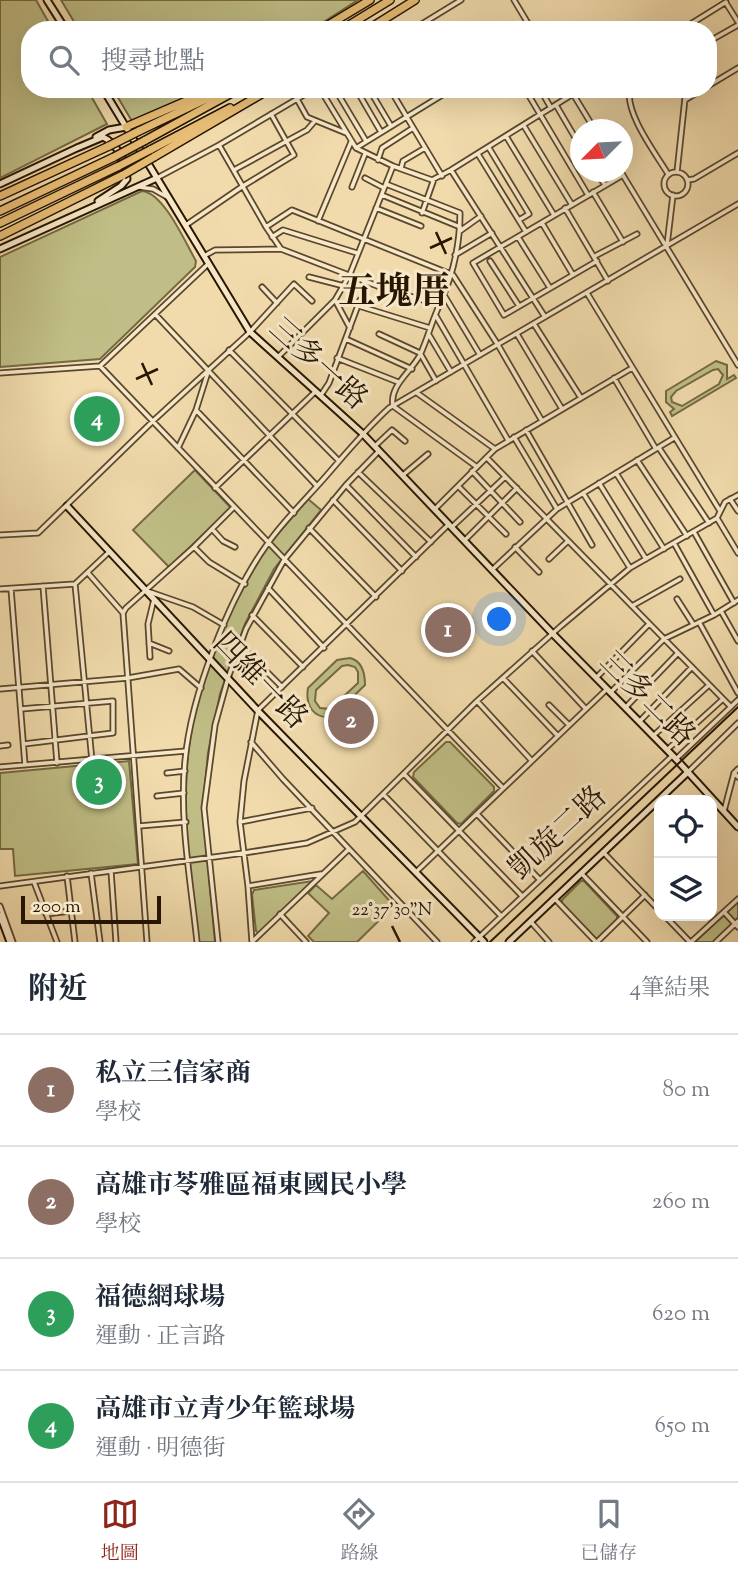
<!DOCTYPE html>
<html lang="zh-TW">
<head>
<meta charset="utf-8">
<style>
  :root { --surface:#fff; --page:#f2f2f3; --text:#1f2937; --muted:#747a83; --line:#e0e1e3; --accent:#8f2418 }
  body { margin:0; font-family:"Sorts Mill Goudy","Noto Serif TC",serif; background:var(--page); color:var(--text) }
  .controls { position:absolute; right:21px; bottom:21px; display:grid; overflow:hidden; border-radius:14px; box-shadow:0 7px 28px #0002 }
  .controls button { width:63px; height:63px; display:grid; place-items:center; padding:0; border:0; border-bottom:2px solid var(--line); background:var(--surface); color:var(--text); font:35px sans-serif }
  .compass { position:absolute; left:570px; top:119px; width:63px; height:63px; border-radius:50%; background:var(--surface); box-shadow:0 7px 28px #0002; rotate:246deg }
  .scale { position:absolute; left:21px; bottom:18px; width:140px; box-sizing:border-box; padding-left:7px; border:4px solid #291601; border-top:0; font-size:19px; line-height:24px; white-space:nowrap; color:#291601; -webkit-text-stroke:5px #f6e8c9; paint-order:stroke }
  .you { position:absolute; left:500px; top:620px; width:24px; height:24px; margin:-18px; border:5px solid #fff; border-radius:50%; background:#1a73e8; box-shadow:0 0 0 10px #1a73e833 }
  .badge { display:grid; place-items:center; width:46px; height:46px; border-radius:50%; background:var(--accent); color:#fff; font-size:23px; font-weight:700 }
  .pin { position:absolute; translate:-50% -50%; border:4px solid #fff; box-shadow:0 2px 7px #0006 }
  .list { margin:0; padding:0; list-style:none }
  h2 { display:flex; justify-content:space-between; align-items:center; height:91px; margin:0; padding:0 28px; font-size:30px }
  h2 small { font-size:23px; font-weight:400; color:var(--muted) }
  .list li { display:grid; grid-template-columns:46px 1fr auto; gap:21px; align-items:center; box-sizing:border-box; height:112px; padding:0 28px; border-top:2px solid var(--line) }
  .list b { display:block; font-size:26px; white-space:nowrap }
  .list p { margin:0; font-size:23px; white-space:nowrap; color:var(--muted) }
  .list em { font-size:23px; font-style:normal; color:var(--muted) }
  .icon { flex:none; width:38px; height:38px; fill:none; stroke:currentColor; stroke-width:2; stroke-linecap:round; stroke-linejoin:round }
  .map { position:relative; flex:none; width:738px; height:942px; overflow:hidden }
  .search { position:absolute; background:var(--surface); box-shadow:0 7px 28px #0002; left:21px; right:21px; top:21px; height:77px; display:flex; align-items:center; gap:18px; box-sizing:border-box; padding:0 24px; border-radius:28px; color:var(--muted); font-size:26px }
  .sheet { height:539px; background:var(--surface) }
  nav { display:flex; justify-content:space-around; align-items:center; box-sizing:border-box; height:98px; border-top:2px solid var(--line); background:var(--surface); font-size:19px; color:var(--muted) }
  nav a { display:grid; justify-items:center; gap:4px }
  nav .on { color:var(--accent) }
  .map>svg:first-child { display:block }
  .green { fill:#c0be86; stroke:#746a44; stroke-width:2; fill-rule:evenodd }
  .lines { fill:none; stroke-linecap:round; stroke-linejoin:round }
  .street-casing { stroke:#5b472c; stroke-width:7 }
  .secondary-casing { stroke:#291601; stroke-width:9 }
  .highway-casing { stroke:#291601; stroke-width:10 }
  .street { stroke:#f6e8c9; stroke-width:3.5 }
  .secondary { stroke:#f6e8c9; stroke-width:5 }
  .highway { stroke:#e8be76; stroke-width:7 }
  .tram { stroke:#291601; stroke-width:2 }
  .highway-bridge-casing { stroke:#291601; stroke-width:10; stroke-linecap:butt }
  .highway-bridge { stroke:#e8be76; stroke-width:7 }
  .ticks { fill:none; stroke:#291601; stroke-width:2.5 }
  .labels { text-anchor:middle; stroke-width:6; stroke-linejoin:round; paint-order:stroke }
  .street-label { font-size:30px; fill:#291601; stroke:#f6e8c9 }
  .district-label { font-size:37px; font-weight:bold; fill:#291601; stroke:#f6e8c9 }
  .ticks-label { font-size:18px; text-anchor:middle; fill:#291601; stroke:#f6e8c9; stroke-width:6; stroke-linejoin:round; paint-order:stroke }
</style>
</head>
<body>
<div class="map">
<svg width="738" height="942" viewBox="0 0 738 942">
  <rect width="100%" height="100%" fill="#f1dbac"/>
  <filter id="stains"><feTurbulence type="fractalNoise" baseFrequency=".00286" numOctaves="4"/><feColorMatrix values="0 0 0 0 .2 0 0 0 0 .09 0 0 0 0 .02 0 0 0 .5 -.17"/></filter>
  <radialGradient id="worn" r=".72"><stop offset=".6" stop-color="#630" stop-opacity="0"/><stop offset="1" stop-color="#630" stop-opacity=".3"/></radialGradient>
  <path class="green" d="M0,0H36L53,30H30V89H87L107,124L0,178Z
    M61,0H358L311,30H79Z
    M113,89H206L133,123Z
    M142,191C164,193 185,242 196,261L195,267L100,359L0,367V257Z
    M716,361L727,365V379L734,375L736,378L672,416L670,412L674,409L666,402V391ZM718,369L723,375L719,384L682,406L672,402L671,397L676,391L713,370Z
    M195,470L231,508L169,567L133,530Z
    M308,499L321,510L274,569L245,624L220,694L208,753L203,809L215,942H196C190,884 183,825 187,766C192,694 227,609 267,548C279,531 295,515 308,499Z
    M350,658C362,661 365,673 365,685L332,717C314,719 305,706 308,688L337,660ZM348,665L355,667L358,672V683L330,709L320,708L315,701L316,690L342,666Z
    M446,742H450L494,787V791L461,824L457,823L413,777L414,772Z
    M129,761L138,864L15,876L13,849H0V773Z
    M363,871L394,906L357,942H314L308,936L329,913L308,893L316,885L332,899Z
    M313,881L259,933L256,931L252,895L254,890Z
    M581,881H584L617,916V919L598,938H595L562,904V900Z
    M738,901V922L717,942H695Z"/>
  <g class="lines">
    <defs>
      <path id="street" d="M514,0L532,30
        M726,3L738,22
        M412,30L461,0
        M681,30L726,2
        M708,42L738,25
        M708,86L738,68
        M320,89L356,148L393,166L432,180L451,170L545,317
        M335,89L366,141
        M356,89L381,132
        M369,89L391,126
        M390,89L442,176
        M525,89L588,195
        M540,89L551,108
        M570,89L595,130
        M630,89C624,112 656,154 668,174
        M297,99L307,117L346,133
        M685,100L703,89
        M556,105L580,146
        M524,126L572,205
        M506,136L554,215
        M219,145L266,227L281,249L380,287L439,305
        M356,148L452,89
        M489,148L529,214L519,220
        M478,154L526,232
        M378,160L382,148L413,128
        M401,168L403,161L425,148
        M234,170L307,130L314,122
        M451,170L581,89
        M596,172L605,185
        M621,172L738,365
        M677,172L686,89
        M664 184a12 12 0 1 1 24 0a12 12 0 1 1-24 0Z
        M157,178L219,145L314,89
        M365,178L384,188
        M687,180L694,179L738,153
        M386,184L460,213C460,245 453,275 440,304C432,320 428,338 420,355C411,372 389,386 393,406L477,467
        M139,187L153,189L167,197
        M352,187L365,154
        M593,192L623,242
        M382,195L460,227
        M376,208L421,226
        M565,208L608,281
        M422,213L434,179
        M318,221L351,142
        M542,223L573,275
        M186,225L243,186L294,155L271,114
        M266,227L292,210L453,275L498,345L542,421
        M460,231L481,216
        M272,237L283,230L357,253
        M518,237L550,288
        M667,245L673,195
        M455,255L492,233
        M204,256L215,250L281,249
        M595,256L637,234
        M490,261L519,306
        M597,261L504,315L473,263L623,175
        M309,277L344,286
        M262,287L277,303
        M587,293L720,511
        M444,295L480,355
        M335,300L350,328
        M359,306L430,328
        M155,314L317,486
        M436,316L508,440
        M534,324L581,398
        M379,334L420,353L436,381
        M517,334L562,409
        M429,335L451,372
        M346,339L412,369
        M229,350L339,461
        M278,357L335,300L350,274L393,166
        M337,358L398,382
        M100,366L503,788
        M0,373L100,366L207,265
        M614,378L656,449
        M417,393L495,449
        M321,395L329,383L360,300
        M196,410L294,513
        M526,430L592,545
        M514,437L557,509
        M375,446L392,430L405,441
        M178,448L196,410L208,372
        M659,448L709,523
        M487,458L731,707
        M637,460L687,536
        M472,471L520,522
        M358,472L431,542
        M616,473L664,549
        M403,475L428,454
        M599,483L646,559
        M346,485L416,557
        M459,487L506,534
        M215,488L316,391
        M583,493L630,568
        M730,499L738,511
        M333,500L402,571
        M435,509L495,449L632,368
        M717,518L738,553
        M452,527L505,477
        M309,528L376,597
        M212,529L223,541L235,547
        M694,532L734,603
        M0,535L38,533L153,421L250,332L294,284L312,301
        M465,540L517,488
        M674,543L714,615
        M194,547L209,562L245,584
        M515,547L539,572
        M549,559L568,541
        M493,569L557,509L674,438
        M88,573L123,613
        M75,584L92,761
        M43,586L57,763
        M268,588L324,648
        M0,589L75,584L109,552
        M11,589L25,765
        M147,591L193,607L224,625
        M677,599L693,624
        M632,606L680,579
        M721,611L738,641
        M252,615L303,667
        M699,622L738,693
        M149,643L169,651
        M240,645L282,687
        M532,651L585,708
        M150,657L148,624L154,599
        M597,677L649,624
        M503,678L558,736
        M0,689L128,678L179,669L201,688
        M611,692L664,639L714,615L738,600
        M477,701L532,761
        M549,705L569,725
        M626,707L678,653
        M21,709L113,701V733L24,744
        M640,721L692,667
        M653,736L709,685
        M251,742L283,779L437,942
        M0,746L8,745
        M668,749L723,699
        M676,759L738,700
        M0,767L186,751
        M738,769L734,773L738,777
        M688,772L738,723
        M167,773L185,771
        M404,774L522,896
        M383,794L501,916
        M157,796L184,793
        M724,811L734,773
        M477,814L540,880
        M240,822L312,808
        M139,826L186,822
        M603,852L659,910
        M111,871L116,942
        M416,872L607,689
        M91,873L100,942
        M581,873L647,942
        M67,876L75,942
        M34,882L57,942
        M0,886L244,853L307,843L355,822L477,701L561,626L630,568L717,518L725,502L738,495
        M248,886L321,874
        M555,899L596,942
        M0,906L13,942
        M724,912L738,927
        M46,914L71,911
        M280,914L306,942
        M665,916L690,942
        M531,922L549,942
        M253,941L349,849
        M147,942L123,613L126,608L194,547L233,508
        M197,942C191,883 179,820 185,761C191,695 229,597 268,543C285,519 308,497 327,475C347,452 366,429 389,408L738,204
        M218,942L204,808L215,725L228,678L246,629L284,560L346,485L379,451
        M252,942L248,886L240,822L244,781L258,710L449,524
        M474,942L672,756
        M597,942L645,895
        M691,942L738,899
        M716,942L738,921"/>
      <path id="secondary" d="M47,0L66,30
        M103,89L250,332L363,434L552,633L676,759L738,827
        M96,137L109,130L126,127
        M77,148L103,137C118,144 126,163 127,179L121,186L98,201
        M0,184L79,147
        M0,249L157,178
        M67,506L260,713L484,942
        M0,915L10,942
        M509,942L688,772"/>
      <path id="highway" d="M320,30L370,0
        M341,30L390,0
        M367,30L415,0
        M126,127L214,89
        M139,131L227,89
        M144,141L239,89
        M150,150L230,108
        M154,157L270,89
        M0,196L109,146
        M0,211L114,157
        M0,223L119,166
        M0,236L123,175"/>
    </defs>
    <use href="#street" class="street-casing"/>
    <use href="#secondary" class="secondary-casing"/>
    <use href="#highway" class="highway-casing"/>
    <use href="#street" class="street"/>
    <use href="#secondary" class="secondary"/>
    <use href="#highway" class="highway"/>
    <path class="tram" d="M490,942L738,707"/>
    <defs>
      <path id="highway-bridge" d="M109,146L139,131
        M114,157L144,141
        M119,166L150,150
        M123,175L154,157"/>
    </defs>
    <use href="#highway-bridge" class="highway-bridge-casing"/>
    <use href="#highway-bridge" class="highway-bridge"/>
  </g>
  <path class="ticks" d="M436,232L446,254M430,248L452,238M142,363L152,385M136,379L158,369M392,926L400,942"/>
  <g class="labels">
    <g class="street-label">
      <text transform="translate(319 363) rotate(42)" y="10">三多一路</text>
      <text transform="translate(261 680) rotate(46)" y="10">四維一路</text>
      <text transform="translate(648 698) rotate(45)" y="10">三多二路</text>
      <text transform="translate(557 832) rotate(-43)" y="10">凱旋二路</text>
    </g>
    <g class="district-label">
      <text x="394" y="303">五塊厝</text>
    </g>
  </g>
  <g class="ticks-label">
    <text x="392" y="915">22°37'30"N</text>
  </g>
  <rect width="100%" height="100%" filter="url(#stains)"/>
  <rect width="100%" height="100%" fill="url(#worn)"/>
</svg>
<div class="controls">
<button><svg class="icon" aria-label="locate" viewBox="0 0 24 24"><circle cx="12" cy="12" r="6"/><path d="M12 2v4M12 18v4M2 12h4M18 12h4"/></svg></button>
<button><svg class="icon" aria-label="layers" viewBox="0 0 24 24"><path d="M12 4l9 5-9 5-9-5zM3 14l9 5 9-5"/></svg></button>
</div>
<svg class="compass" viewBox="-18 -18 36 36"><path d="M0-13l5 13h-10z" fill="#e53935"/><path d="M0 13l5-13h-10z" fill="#747a83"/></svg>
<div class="scale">200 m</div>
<div class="you"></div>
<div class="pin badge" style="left:448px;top:630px;background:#8d6e63">1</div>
<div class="pin badge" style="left:351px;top:721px;background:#8d6e63">2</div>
<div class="pin badge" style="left:99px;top:782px;background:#2e9e5b">3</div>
<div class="pin badge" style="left:97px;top:419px;background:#2e9e5b">4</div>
<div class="search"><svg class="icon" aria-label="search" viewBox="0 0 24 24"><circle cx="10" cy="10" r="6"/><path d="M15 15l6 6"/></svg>搜尋地點</div>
</div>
<section class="sheet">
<h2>附近<small>4筆結果</small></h2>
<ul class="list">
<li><span class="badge" style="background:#8d6e63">1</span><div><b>私立三信家商</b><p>學校</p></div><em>80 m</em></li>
<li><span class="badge" style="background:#8d6e63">2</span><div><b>高雄市苓雅區福東國民小學</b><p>學校</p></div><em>260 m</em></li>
<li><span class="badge" style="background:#2e9e5b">3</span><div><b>福德網球場</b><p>運動 · 正言路</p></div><em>620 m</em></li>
<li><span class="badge" style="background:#2e9e5b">4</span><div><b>高雄市立青少年籃球場</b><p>運動 · 明德街</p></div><em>650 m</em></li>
</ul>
</section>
<nav>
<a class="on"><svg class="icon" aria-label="map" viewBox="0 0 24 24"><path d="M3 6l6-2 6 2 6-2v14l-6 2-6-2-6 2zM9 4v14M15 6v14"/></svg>地圖</a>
<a><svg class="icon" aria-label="directions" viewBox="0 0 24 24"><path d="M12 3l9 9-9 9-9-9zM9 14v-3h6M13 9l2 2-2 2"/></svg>路線</a>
<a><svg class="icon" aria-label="saved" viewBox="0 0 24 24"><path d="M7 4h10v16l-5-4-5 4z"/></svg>已儲存</a>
</nav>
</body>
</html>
